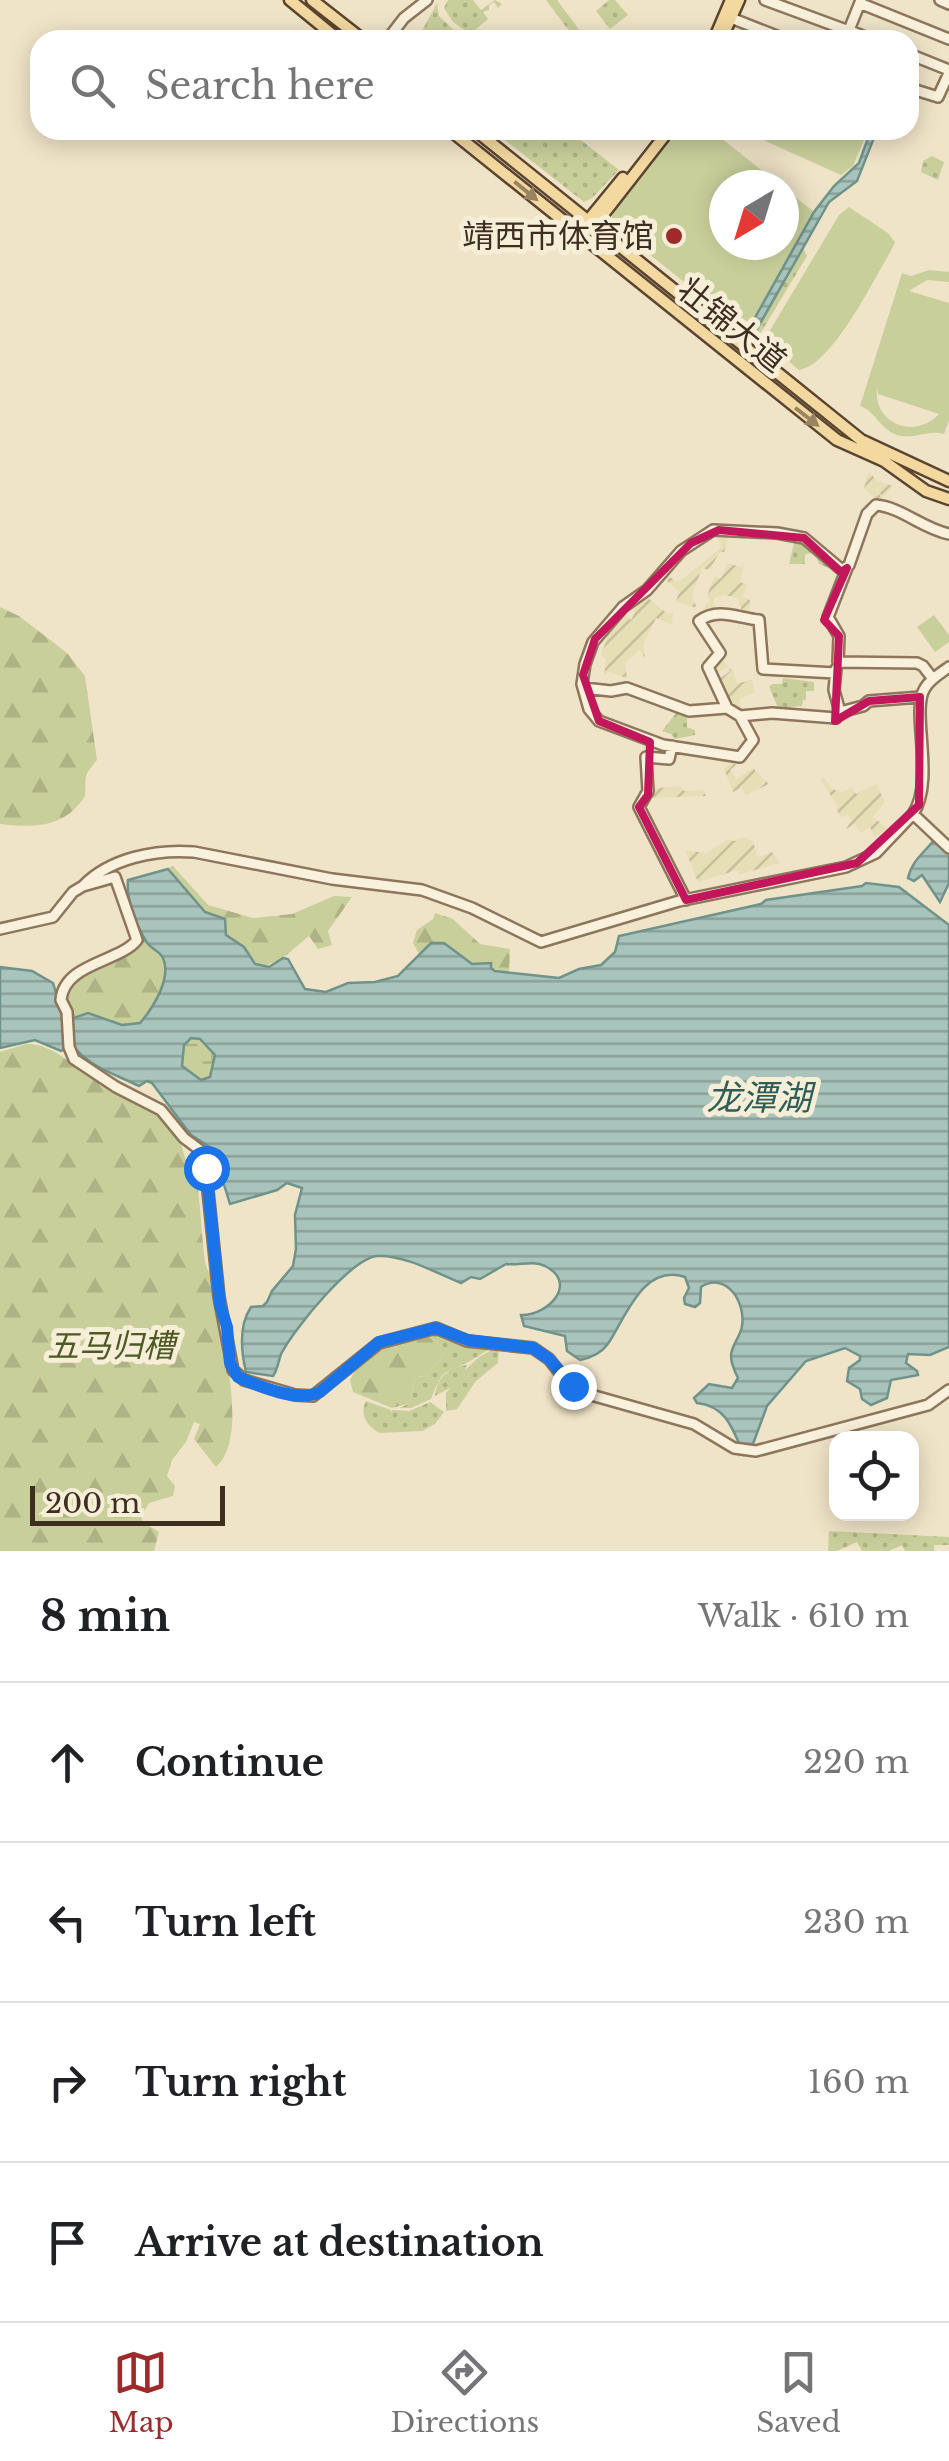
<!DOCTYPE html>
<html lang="en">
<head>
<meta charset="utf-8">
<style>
  :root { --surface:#fff; --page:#f2f2f2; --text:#202124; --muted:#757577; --line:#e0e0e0; --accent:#9e2a2b }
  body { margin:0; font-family:"Libre Baskerville","Noto Sans SC",serif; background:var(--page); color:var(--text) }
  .controls { position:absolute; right:30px; bottom:30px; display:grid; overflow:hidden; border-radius:20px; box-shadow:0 5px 25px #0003 }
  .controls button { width:90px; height:90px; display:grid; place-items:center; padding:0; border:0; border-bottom:2px solid var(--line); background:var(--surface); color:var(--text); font:50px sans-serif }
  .compass { position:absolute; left:709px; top:170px; width:90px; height:90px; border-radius:50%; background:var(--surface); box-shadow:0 5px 25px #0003; rotate:218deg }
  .scale { position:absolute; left:30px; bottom:25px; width:195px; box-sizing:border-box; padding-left:10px; border:5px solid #3d2e20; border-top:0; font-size:28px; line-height:35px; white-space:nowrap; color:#3d2e20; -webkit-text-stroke:8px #f7eed8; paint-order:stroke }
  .stop { position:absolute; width:30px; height:30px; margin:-22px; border:8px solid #1a73e8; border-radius:50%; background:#fff }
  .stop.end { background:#1a73e8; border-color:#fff; box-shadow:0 2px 10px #0008 }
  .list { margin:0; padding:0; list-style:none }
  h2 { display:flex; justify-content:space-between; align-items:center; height:130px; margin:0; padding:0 40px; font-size:42px }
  h2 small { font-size:32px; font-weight:400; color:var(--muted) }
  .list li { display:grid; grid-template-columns:65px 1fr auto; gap:30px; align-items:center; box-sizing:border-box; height:160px; padding:0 40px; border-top:2px solid var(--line) }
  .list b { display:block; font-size:38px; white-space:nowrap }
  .list em { font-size:32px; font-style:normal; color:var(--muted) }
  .icon { flex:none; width:55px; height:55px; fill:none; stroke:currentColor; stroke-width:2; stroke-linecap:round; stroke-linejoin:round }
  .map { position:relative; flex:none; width:949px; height:1551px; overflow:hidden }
  .search { position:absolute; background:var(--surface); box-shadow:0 5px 25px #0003; left:30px; right:30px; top:30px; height:110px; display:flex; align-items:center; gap:25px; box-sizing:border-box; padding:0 35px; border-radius:30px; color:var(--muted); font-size:38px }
  .sheet { height:770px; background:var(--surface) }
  nav { display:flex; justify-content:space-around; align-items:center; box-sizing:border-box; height:140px; border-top:2px solid var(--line); background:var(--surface); font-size:28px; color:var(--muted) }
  nav a { display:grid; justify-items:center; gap:5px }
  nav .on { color:var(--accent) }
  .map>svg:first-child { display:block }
  .farmland { fill:url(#farmland-furrows) }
  .green { fill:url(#green-dots) }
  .forest { fill:url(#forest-firs) }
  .wetland { fill:url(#wetland-marsh) }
  .pitch { fill:#c9cf9b; fill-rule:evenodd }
  .water { fill:url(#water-rules); stroke:#6f938a; stroke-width:2.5; fill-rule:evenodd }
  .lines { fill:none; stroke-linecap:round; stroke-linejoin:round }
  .minor-casing { stroke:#8d765c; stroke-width:14 }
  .major-casing { stroke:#5b4430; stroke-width:15 }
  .minor { stroke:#faf1dc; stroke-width:9 }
  .major { stroke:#f3d9a0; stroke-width:10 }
  .oneway { fill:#988460 }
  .route { stroke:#1a73e8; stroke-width:12 }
  .marked { fill:none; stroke:#c2185b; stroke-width:8; stroke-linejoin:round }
  .poi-dot { fill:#9e2a2b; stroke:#f7eed8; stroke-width:4 }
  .labels { text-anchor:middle; stroke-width:10; stroke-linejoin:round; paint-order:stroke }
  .poi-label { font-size:32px; fill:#3d2e20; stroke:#f7eed8; text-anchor:end }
  .street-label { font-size:32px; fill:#3d2e20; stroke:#f7eed8 }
  .park-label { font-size:32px; font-style:italic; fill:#4d5a26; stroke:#f7eed8 }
  .water-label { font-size:35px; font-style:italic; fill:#2f5d5a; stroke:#f7eed8 }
</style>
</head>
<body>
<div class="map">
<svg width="949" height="1551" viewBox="0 0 949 1551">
  <defs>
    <pattern id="farmland-furrows" width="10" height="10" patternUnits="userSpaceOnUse" patternTransform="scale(2.5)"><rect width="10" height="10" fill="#e6deb5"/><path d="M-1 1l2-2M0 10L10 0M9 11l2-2" fill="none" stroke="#c6bf9b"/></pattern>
    <pattern id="green-dots" width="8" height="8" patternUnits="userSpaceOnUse" patternTransform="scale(2.5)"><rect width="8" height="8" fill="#c9cf9b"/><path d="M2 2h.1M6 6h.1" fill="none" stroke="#aeb285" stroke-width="1.8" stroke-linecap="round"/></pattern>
    <pattern id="forest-firs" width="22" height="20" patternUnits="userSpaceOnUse" patternTransform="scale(2.5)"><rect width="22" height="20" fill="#c9cf9b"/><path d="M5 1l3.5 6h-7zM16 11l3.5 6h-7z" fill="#aeb285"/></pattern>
    <pattern id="wetland-marsh" width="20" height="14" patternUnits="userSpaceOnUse" patternTransform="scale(2.5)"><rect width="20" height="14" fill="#c9cf9b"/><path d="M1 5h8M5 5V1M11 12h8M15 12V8" fill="none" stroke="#aeb285"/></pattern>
    <pattern id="water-rules" width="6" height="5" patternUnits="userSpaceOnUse" patternTransform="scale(2.5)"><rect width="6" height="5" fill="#a9c4bc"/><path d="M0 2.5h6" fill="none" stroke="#8ba098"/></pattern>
  </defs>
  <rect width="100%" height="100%" fill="#f0e4c8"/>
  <path class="farmland" d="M868,472L878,481L893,486L883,497L876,489L882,498L879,502L864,488Z
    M715,534H730L724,552H720L709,570L702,568L692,595L697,608L676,602L679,591L662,577L666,573L675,581L681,580L722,547Z
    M728,563L740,567L744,564L740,582L747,585L743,596L750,600L749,612L743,613L737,598L725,595L714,598L713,613L704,615L705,605L710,601L707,596L714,577L721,578Z
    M657,585L648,598L669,615L673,611L672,625L656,618L643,645L645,658L640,650L625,663L627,678L608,672L604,676L606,660L601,654L607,639L599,635L621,611L631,620L635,612L628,605Z
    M721,658L734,673L737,684L752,679L755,692L739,699L741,708L728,705L718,680L730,671L728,667L715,674L712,664Z
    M733,762L736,765L730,770L737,779L753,768L769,784L746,795L741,788L733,792L724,769Z
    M824,778L832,789L842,792L851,787L856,794L876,784L885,802L873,817L891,831L890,834L885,830L875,838L870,827L861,833L855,824L846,829L852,820L847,814L842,818L836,809L838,807L821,780Z
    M680,786L684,791L704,790L706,796L647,798L649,789Z
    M744,837L753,842L758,857L772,852L780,863L740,874L738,870L734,871L698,882L685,850L706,853L728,839L734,841Z"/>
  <path class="green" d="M448,0H473L481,10L495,0L502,4L498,8L494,2L489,5V10L483,12L488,19L470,34L453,22L444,8Z
    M546,0H557L587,40H576Z
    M609,0H615L628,15L610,29L596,11Z
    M437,3L439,16L459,35L454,40H417Z
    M492,130H568L619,170L592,198L584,202Z
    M932,156L944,162L938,180L921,172L923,161Z
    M803,248L807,256L757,339L753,336Z
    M795,539L805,542L832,567L831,569L819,564L815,553L805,554V564H789Z
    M783,678L814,682V691H806V700H803L802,706L791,707V713L779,710L769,687L772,684H782Z
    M677,712L687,714V727L695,730V735L675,739L671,734L662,731Z
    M436,1330L495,1346C487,1350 480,1355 472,1360C442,1376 445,1365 431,1399L411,1408H399L410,1403L415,1377L426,1376L447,1350L422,1333Z
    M499,1346L498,1363L476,1381L457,1409L446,1411V1393L450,1388L435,1396C437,1377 449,1367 467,1365L465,1370L479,1357Z
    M366,1401L391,1410V1413L392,1410L409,1411L430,1402L444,1412L435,1424L422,1431L380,1433C367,1427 359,1414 366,1401Z
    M829,1531L949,1537V1545H934V1551H905L902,1545L889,1551H862L857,1542L837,1551H828Z"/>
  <path class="forest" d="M0,607L19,616L67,653L85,676L97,760C82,778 87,774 85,796C65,828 34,828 0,824Z
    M173,866L208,905L253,918L292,914L334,896L352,897L328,931L332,945L318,949L309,936L283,958L263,967L249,959L247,952L226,935L221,917L205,912L168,869Z
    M435,913L453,919L480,944L510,949L509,973L463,960L444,943L425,949L420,956L413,943L417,930L433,919Z
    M143,936C148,945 154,947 160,954C176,974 154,1008 140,1023L122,1025L88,1013L72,1019L66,1002L67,988L93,968L140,948Z
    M26,1044C42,1043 61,1054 73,1065L163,1116L180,1140L188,1168L196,1177C201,1204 201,1233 205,1261C206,1270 211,1274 214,1282C216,1288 215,1298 216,1305C223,1343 249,1438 216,1467L194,1439L200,1424L194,1422L186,1442L172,1460L167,1476L175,1486L173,1496L149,1503L141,1516L143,1522L159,1532L154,1551H0V1052Z
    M424,1334L447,1350L426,1376L415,1377L410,1403L392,1408L353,1392L350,1380L358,1365L367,1362L362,1356L372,1349Z"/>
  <path class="wetland" d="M191,1038L200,1039L215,1055L210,1077L201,1081L181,1066L184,1045Z"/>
  <path class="pitch" d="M676,130H711L780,185H724V245H784V188L814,212L747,332L610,223L616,204Z
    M741,130H868L853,166L841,175Z
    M849,207L888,233L895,242L893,247C875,277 833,365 799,370L766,343V337L839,215Z
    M929,270L949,272V282L927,280L909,291L949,303V420L944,434C929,429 914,440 897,435C880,429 875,411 860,406L902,273L911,276ZM877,388L878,394L939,414C915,440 873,424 877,388Z
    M934,615L949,635V642L935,652L917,627Z"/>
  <path class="water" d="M871,130H877L857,181L829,202L753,336L747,332L814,212L834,186L859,163Z
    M934,840L949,852V883L940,902L922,875L914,881L908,878C912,860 925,852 934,840Z
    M168,869L205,912L225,919L226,935L244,947L255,964L269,967L283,958L288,959L305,989L326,992L348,983L375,982L398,976L431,943H444L472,964L491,963V968L495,971L559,978L579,969L601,965L615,952L619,936L761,904L766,900L862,886L866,883L899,887L949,925V1347L930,1355L908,1354L906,1363L917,1371L918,1375L891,1380L887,1398L871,1405L862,1399L860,1389L847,1381L849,1368L860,1360V1356L845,1348L806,1361L767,1406L750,1452L744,1455C733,1430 727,1406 697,1403L694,1398L709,1384L732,1388L738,1378C735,1372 731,1362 731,1356C731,1345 741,1336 742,1326C746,1302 726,1271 701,1287L700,1303L695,1307L685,1304L684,1298L689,1288L685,1277C642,1262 624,1322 607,1345C601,1353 590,1358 580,1360L567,1351L565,1336L524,1326L521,1315C548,1316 579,1283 545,1266C532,1260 519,1266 506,1264L480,1279L471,1277L461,1283C436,1273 405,1255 378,1256C352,1257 294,1329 281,1354C278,1362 278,1369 273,1376L246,1372C241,1351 239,1325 251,1307L263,1306L267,1302L272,1291L293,1266L296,1249L295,1215L302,1188L287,1183L277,1190L230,1204L213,1149L191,1135L152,1083L147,1081L139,1086C115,1074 91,1068 73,1046L61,1051L35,1040L0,1048V967L32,971L53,983L64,1019L68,1020L88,1013L122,1025L140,1023C153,1008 172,978 163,958C159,950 150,949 146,941C136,925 126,899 128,880ZM191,1038L200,1039L215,1055L210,1077L201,1080L182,1066L184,1045Z"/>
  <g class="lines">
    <defs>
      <path id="minor" d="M765,0L849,31
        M940,0L949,4
        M862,4L949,39
        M731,18L787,40
        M853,32L872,40
        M387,40L404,18L427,0
        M845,40L861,0
        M909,54L949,70
        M909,88L938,97L949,73
        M847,568L828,617L839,636L838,662L917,663L923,666L933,679
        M949,667C941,673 930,679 925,688C910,711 936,779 913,814L949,848
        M836,669L834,690L840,712
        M835,673L763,669L759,620C738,618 718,607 699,621L720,653L708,667L727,708L740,716L772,713L836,718L840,712L863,706L869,701L920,697
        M584,688L611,691L627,688L689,711L727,708
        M740,716L753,740L740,757L663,745L599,721L589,709L582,684L585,664L593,642L623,607L647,590L681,551L713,530L777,533L804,538L842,570L849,565L867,514L876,505C901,507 923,529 949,534
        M672,746L669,759L646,757L648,791L639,807L686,900
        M913,814L876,853L846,867L679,901L541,942L472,908L422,890L332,879L194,852C156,849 110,858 83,886L115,877L137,940C120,962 64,963 61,1000L67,1012L69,1047L74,1059L116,1087L161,1110L184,1138L204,1153L219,1297L233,1370L244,1380L295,1395L313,1396L379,1343L436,1328L467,1341L533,1348L549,1359L567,1382L584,1393L694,1424L734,1448L756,1451L928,1405L949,1390
        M0,929L53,917L73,892L83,886"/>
      <path id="major" d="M290,0L339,40
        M312,0L363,40
        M714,40L731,0
        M721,40L739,0
        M450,130L837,440L884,461L926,491L949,499
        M475,130L861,440L949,481
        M591,230L669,130
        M578,233L623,178"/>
    </defs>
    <use href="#minor" class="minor-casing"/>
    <use href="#major" class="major-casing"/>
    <use href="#minor" class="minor"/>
    <use href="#major" class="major"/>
  </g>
  <defs><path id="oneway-solid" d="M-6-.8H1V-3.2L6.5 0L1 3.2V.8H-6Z" transform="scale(2.5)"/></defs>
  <g class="oneway">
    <use href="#oneway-solid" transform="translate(526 191) rotate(39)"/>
    <use href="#oneway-solid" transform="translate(807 417) rotate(38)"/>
  </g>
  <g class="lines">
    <path class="route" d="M206,1168L220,1305L227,1327L230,1363L238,1377C260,1387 298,1403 320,1392L379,1342L436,1328L468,1340L533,1348L549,1359L573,1386"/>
  </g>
  <path class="marked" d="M719,530L804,538L841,572L847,568L824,620L839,636L835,721L869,701L920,697L919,805L857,863L686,900L639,807L648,795L650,742L599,721L583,675L595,639L691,543Z"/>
  <circle class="poi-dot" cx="674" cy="236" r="10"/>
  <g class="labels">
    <g class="poi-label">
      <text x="654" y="247">靖西市体育馆</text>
    </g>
    <g class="street-label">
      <text transform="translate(732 325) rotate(39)" y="11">壮锦大道</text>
    </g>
    <g class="park-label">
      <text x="111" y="1357">五马归槽</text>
    </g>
    <g class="water-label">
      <text x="759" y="1110">龙潭湖</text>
    </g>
  </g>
</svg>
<div class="controls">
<button><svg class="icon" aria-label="locate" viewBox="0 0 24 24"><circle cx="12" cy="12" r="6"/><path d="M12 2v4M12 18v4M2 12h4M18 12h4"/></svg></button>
</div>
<svg class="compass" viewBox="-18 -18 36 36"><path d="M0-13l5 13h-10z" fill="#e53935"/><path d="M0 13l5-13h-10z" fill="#757577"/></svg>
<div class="scale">200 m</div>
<div class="stop" style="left:206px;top:1168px"></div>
<div class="stop end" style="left:573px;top:1386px"></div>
<div class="search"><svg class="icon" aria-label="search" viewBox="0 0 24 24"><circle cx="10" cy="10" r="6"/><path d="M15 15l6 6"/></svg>Search here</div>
</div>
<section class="sheet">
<h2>8 min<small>Walk · 610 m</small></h2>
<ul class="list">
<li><svg class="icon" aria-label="ahead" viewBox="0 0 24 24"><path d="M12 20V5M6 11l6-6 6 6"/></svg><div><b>Continue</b></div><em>220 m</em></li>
<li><svg class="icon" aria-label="left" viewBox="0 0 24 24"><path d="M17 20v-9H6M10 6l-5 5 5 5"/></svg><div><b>Turn left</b></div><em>230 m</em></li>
<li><svg class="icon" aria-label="right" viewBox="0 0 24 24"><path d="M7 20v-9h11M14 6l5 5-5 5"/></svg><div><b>Turn right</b></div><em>160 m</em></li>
<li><svg class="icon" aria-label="arrive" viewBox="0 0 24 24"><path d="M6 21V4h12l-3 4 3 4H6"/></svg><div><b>Arrive at destination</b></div></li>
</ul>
</section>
<nav>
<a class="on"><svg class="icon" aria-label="map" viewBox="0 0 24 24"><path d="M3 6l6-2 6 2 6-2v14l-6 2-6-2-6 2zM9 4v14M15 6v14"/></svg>Map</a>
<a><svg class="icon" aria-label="directions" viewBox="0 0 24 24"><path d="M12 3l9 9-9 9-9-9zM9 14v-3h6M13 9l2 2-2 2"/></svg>Directions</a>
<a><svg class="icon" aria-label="saved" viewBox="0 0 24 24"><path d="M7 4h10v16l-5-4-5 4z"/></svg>Saved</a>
</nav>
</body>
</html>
